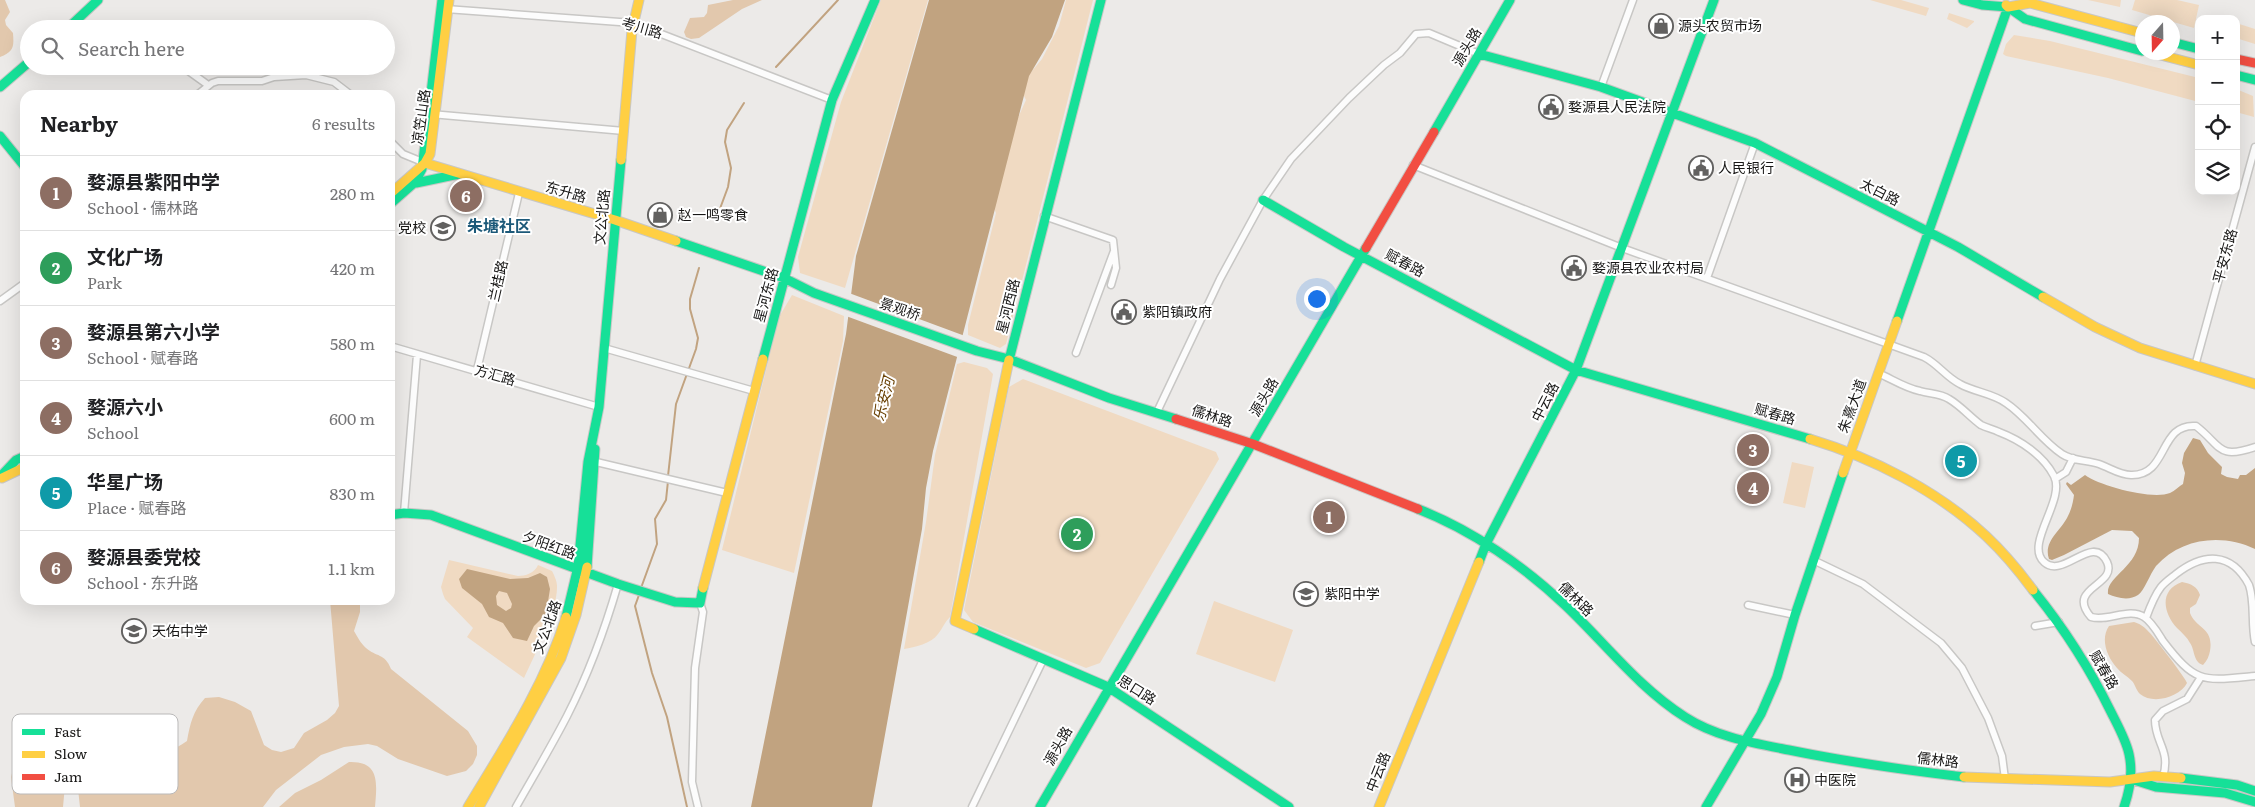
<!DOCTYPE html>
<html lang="en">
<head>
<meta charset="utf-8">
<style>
  :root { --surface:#fff; --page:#f6f6f6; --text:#202124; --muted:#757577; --line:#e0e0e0; --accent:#1a73e8 }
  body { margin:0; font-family:Literata,"Noto Sans SC",serif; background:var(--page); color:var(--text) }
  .controls { position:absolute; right:15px; top:15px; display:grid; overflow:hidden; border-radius:10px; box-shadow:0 5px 20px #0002 }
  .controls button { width:45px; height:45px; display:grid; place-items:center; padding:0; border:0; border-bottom:1px solid var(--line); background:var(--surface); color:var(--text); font:25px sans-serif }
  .compass { position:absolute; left:2135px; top:15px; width:45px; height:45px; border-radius:50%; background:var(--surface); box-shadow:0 5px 20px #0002; rotate:200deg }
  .you { position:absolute; left:1316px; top:298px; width:18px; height:18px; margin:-12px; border:4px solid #fff; border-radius:50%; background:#1a73e8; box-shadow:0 0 0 8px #1a73e833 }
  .badge { display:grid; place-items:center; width:32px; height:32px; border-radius:50%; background:var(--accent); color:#fff; font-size:16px; font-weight:700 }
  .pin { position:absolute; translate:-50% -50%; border:2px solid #fff; box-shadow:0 1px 5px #0006 }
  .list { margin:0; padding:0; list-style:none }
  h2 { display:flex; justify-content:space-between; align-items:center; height:65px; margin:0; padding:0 20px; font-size:21px }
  h2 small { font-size:16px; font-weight:400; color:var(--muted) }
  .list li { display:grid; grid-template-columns:32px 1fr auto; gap:15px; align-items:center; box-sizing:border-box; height:75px; padding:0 20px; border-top:1px solid var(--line) }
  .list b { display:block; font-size:19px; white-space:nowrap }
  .list p { margin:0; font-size:16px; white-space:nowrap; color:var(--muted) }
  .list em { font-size:16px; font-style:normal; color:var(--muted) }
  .icon { flex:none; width:28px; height:28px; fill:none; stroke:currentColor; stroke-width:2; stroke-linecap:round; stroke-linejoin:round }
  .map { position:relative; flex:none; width:2255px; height:807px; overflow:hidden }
  .search { position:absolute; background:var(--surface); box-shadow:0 5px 20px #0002; left:20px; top:20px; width:375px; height:55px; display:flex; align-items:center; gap:12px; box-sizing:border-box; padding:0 18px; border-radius:28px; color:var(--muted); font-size:19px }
  .panel { position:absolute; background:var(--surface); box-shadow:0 5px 20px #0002; left:20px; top:90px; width:375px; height:515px; border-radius:15px }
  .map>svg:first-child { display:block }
  .green { fill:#f0dac2 }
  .forest { fill:#e2c8ad }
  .water { fill:#c1a380; fill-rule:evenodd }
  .pier { fill:#eceae8 }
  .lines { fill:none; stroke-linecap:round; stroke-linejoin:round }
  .stream { stroke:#c1a380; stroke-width:2 }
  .street-casing { stroke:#c8c7c5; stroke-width:9 }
  .fast-casing { stroke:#c8c7c5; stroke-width:11 }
  .slow-casing { stroke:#c8c7c5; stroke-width:11 }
  .jam-casing { stroke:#c8c7c5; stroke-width:11 }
  .street { stroke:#fcfcfc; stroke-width:6 }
  .fast { stroke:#16e098; stroke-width:9 }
  .slow { stroke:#ffcf43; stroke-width:9 }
  .jam { stroke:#f24e42; stroke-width:9 }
  .labels { text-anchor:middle; stroke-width:4; stroke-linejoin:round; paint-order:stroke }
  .poi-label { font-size:14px; fill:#181716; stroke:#fff; text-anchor:start }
  .street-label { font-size:14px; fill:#181716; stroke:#fff }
  .water-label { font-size:15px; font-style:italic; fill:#683f00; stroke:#fff }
  .quarter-label { font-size:16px; font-weight:bold; fill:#1c5979; stroke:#fff }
  .key { fill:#fff; stroke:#bab9b9; stroke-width:1 }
  .key-label { font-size:14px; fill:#181716 }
</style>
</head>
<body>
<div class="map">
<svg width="2255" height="807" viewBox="0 0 2255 807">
  <rect width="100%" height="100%" fill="#eceae8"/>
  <path class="green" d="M881,0H928L845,288L800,273L798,257L841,102Z
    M1066,0H1093L1006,344L1000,348L968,335V325L996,213L991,201L1012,131L1026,100L1022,92L1026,78L1042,59L1059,26Z
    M1870,0H1901L1929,8L1926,16Z
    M2088,0H2121L2120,7Z
    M2135,0H2177L2199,5L2194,28L2132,10Z
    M1949,13L1974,21V22L1967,28L1947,19Z
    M2236,23L2255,29V44L2236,38Z
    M2014,35L2050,41L2199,78V102L2108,78L2006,56L2003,54L2006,44Z
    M2236,89L2253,96L2254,117L2236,112Z
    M792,295L844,316L843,341L794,573L722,550L779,317Z
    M964,362L987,368L993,374L950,617C944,623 943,628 938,634C931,644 915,647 904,649L926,522L935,455L957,364Z
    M1023,379L1216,452L1219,459L1100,663L1086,668L973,622L964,610L1009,387Z
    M1792,462L1814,467L1805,508L1783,503Z
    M449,560L518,576C525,576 535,573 538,565L552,571C554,575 557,581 557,586C558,609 534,656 524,678L467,637L473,628L445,599L443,594L441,587Z
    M1214,601L1293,630L1275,682L1196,654Z"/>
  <path class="forest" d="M0,0H5L10,12L5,20L6,25L13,33C14,47 14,51 0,57Z
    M733,0H762L742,9L699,38L691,39L686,37L684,32L690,18L704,17L707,13L708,5Z
    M2182,582C2191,584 2197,586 2200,595L2196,604L2190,608V613C2196,629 2214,627 2210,651C2209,656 2207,661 2203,665C2193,662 2195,650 2190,643C2187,637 2182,633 2177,628C2163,613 2159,590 2182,582Z
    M330,600H360V612L354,631C357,636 361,644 366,648C376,657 385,653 391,669L468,731L477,746V755L473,764L466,771L447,776L398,759L377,746L368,744L344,747L321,755L276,790L263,807H80L78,789L61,752L65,736C74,732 88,734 98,738C103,740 106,745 111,747C135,761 165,757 187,741C190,724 193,711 205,698L219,697L235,702L251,711L264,745L272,750L281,752L294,748L304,733L327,720L335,713L339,706Z
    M2134,622C2140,624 2143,626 2147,630C2153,635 2187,680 2187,683C2180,697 2153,705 2140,694C2136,690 2135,684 2132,681C2127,676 2121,673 2117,668C2107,657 2100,639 2109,626Z
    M42,753L53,756L65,785L63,807H15L11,777L14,765L29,754Z
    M349,762C380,761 377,783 375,807H279L295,793L321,780Z"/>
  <path class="water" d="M929,0H1065L1052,37L1029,76L933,451L926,488L922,529L872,807H751L846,334L856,256Z
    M2193,438L2200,440L2208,453L2222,467L2221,474L2227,477L2238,479L2240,475H2246L2255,468V549C2222,533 2181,538 2156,566C2150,574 2144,591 2138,595C2129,601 2117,598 2108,594C2106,576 2139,567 2139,538L2132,531L2112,530L2064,555L2052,560L2049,559C2043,542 2060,531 2067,518C2071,511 2073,503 2074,495L2066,484L2067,482L2071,485L2085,475C2100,486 2152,500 2170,493C2175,491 2179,486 2183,484L2185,473L2182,463L2184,453Z
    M467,569L510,579L528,578L540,573L547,577L550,589L546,614L534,626L527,641L513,638L503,623L489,617L482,604L462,588L459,579ZM499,591L507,593L512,604L511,608L506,611L497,605L496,596Z"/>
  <path class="pier" d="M849,293L965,336L960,358L846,316Z"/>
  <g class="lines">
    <path class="stream" d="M776,67L838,0
      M718,214L728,187L731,168L725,142L727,130L744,103
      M668,476L676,404L696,349L698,338L690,309V299L699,268
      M641,588L657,544L655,519L666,500L668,481
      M639,595L635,606L652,673L667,717L687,807"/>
    <defs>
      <path id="street" d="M446,9L633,23L832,100
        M183,67L208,85
        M1601,87L1633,0
        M197,95L212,83L218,81H262L274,77L306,75L334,82L351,95
        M431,114L624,131
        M390,141L403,154L425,163
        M1413,165L1622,248L1924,357C1938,364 1946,377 1960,384C1974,392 1992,393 2006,403C2027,417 2041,440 2062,454C2072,461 2087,460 2099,464C2110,468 2120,475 2131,475C2169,476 2158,423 2196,426C2222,446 2217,460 2255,447
        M1044,216L1113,240L1116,268L1111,285
        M1707,278L1755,143
        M0,301L25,283
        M390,346L599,407
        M604,348L754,391
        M1076,353L1114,251
        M2195,366L2255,147
        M477,370L519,193
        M1878,373C1892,379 1905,388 1920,391C1930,394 1940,393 1949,399C1961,406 1970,417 1981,425C1987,428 1993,429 1999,432C2020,440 2043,455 2054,476C2066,500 2024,544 2044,562C2063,580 2093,532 2107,562C2118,586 2065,587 2091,617C2108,622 2129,607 2144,617C2152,622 2158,633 2163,641C2196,684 2202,681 2255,676
        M1157,412L1220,279L1263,200L1291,159L1349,98L1384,65L1400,53L1416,34L1429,33L1479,54
        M592,461L727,493
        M2055,479L2066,472L2073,458
        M404,513L417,355
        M1813,560L1863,584L1941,643L1962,668L1988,718L2002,756L2005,779
        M1748,605L1795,615
        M2146,618C2150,607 2154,596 2161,587C2165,582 2171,578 2176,574C2203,553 2231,551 2249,585C2255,602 2251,624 2255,642
        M2035,626L2059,622
        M2163,777C2171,750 2155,743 2155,720L2163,711L2187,699L2201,677
        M516,807C533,777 551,747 567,716C588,675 605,629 618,584
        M698,807L692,782L695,668L703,612L700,603
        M972,807L1043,660"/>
      <path id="fast" d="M1963,0L1982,5L2008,7L2025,19L2142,51
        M67,29L98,0
        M2172,42L2199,49
        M1479,54L1601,87L1755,143L1958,247L2043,297
        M2236,75L2255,80
        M0,87L29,62
        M1434,132L1510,0
        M0,136L25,167
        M416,183L459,174
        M1263,200L1344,247L1576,370L1810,439
        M390,204L415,182L422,169L442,0
        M676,241L784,278L814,293L977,351L1009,359L1109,398L1176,419
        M1897,321L2008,7
        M763,359L832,100L875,0
        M1009,360L1101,0
        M0,477L16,460L25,456
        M1418,509C1472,530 1524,566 1566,606C1605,643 1639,688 1685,717C1716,737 1753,743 1789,750C1847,762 1905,770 1964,777
        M390,515L404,513L431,515L618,584L675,602L700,603L703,588
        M1479,562L1486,544L1576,370L1714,0
        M587,567L595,449
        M2033,590C2064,628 2090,669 2111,712C2118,726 2126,740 2129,754C2133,772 2130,790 2124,807
        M566,617L578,567L588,462L599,407L621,160
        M974,629L1108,687L1289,807
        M2181,778L2237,785L2255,791
        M2134,780L2156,787L2225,793L2255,802
        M1040,807L1366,248
        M1706,807L1761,714L1777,677L1795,615L1843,473"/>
      <path id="slow" d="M2006,5L2008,7L2030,3L2142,33
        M2149,52L2199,65
        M621,160L632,30L639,0
        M425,163L615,220L676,241
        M390,194L425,163L430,154L449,0
        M2043,297L2095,327L2140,348L2255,384
        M1810,439C1873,458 1938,491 1986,536C2003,552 2019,571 2033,590
        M1843,473L1897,321
        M2,478L25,467
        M703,588L763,359
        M974,629L955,621L1009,360
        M1964,777L2110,782L2154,776L2181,778
        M468,807C505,746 545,685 566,617
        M479,807L561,658L576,615L587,567
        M1379,807L1479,562"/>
      <path id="jam" d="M2236,59L2255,63
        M1366,248L1434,132
        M1176,419L1253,444L1418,509"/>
    </defs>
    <use href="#street" class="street-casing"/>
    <use href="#fast" class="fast-casing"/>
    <use href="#slow" class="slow-casing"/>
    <use href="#jam" class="jam-casing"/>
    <use href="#street" class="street"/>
    <use href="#fast" class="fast"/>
    <use href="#slow" class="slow"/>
    <use href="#jam" class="jam"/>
  </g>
  <defs>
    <symbol id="shop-ring" viewBox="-11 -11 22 22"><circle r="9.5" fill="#fff" stroke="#626160" stroke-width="1.5"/><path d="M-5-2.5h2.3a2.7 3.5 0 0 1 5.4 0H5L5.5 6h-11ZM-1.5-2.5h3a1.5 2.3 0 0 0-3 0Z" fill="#626160"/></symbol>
    <symbol id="civic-ring" viewBox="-11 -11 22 22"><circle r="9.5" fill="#fff" stroke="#626160" stroke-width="1.5"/><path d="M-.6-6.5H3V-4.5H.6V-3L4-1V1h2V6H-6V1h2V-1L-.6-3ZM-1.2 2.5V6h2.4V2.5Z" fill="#626160"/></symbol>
    <symbol id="school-ring" viewBox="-11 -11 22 22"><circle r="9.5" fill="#fff" stroke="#626160" stroke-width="1.5"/><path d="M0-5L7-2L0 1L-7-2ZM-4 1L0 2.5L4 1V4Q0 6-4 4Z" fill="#626160"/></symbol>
    <symbol id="hospital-ring" viewBox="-11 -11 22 22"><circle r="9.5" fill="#fff" stroke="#626160" stroke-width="1.5"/><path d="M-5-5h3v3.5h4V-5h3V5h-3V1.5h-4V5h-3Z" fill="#626160"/></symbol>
  </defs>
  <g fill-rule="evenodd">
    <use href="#shop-ring" x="1647" y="12" width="28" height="28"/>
    <use href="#civic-ring" x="1537" y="93" width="28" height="28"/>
    <use href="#civic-ring" x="1687" y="154" width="28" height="28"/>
    <use href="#shop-ring" x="646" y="201" width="28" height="28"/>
    <use href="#school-ring" x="429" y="214" width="28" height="28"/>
    <use href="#civic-ring" x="1560" y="254" width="28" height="28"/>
    <use href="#civic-ring" x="1110" y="298" width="28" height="28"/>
    <use href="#school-ring" x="1292" y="580" width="28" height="28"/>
    <use href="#school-ring" x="120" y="617" width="28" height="28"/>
    <use href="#hospital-ring" x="1783" y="766" width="28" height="28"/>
  </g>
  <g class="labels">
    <g class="poi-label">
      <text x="1678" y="31">源头农贸市场</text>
      <text x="1568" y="112">婺源县人民法院</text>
      <text x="1718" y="173">人民银行</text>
      <text x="678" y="220">赵一鸣零食</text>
      <text x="426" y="233" text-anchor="end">党校</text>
      <text x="1592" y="273">婺源县农业农村局</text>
      <text x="1142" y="317">紫阳镇政府</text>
      <text x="1324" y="599">紫阳中学</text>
      <text x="152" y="636">天佑中学</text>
      <text x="1814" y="785">中医院</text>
    </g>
    <g class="street-label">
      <text transform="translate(642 28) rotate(16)" y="5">考川路</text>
      <text transform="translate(1467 47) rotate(-60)" y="5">源头路</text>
      <text transform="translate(421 117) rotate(-82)" y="5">凉笠山路</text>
      <text transform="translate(566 192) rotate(16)" y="5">东升路</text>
      <text transform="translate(1880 192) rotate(27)" y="5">太白路</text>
      <text transform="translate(602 217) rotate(-85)" y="5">文公北路</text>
      <text transform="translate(2225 256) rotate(-75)" y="5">平安东路</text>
      <text transform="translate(1405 263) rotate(28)" y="5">赋春路</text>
      <text transform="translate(498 281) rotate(-77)" y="5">兰桂路</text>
      <text transform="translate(766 295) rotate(-75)" y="5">星河东路</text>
      <text transform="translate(1008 306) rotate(-76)" y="5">星河西路</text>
      <text transform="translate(900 309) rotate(19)" y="5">景观桥</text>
      <text transform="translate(495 375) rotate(16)" y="5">方汇路</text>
      <text transform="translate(1264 397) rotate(-60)" y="5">源头路</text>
      <text transform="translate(1545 402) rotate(-63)" y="5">中云路</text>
      <text transform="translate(1852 406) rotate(-70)" y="5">朱熹大道</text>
      <text transform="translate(1775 414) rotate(16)" y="5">赋春路</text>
      <text transform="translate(1212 416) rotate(18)" y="5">儒林路</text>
      <text transform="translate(549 545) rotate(20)" y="5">夕阳红路</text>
      <text transform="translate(1576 599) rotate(44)" y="5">儒林路</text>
      <text transform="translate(547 627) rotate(-70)" y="5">文公北路</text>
      <text transform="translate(2104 670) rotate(60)" y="5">赋春路</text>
      <text transform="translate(1137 690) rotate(32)" y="5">思口路</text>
      <text transform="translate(1058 746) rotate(-61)" y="5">源头路</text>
      <text transform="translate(1938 760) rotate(7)" y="5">儒林路</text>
      <text transform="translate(1378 772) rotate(-68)" y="5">中云路</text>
    </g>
    <g class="water-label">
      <text transform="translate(884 399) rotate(-76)" y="5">乐安河</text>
    </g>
    <g class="quarter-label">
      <text x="499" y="232">朱塘社区</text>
    </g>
  </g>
  <rect x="12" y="714" width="166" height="80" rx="8" class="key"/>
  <rect x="22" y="729" width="23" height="6" fill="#16e098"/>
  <rect x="22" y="751" width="23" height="7" fill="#ffcf43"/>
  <rect x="22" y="774" width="23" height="6" fill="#f24e42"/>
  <g class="key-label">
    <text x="54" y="737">Fast</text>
    <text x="54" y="759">Slow</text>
    <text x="54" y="782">Jam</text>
  </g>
</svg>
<div class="controls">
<button>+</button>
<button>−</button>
<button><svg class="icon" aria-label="locate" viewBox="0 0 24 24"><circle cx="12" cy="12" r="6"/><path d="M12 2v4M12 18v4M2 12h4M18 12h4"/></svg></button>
<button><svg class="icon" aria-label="layers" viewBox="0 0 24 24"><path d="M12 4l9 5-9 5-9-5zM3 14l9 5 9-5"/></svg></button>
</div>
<svg class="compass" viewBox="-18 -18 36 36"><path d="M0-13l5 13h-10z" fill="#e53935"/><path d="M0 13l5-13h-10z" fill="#757577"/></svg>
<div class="you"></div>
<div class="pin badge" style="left:1329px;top:517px;background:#8d6e63">1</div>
<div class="pin badge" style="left:1077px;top:534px;background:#2e9e5b">2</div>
<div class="pin badge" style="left:1753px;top:450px;background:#8d6e63">3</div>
<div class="pin badge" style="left:1753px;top:488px;background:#8d6e63">4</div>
<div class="pin badge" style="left:1961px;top:461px;background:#0f9aa8">5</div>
<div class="pin badge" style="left:466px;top:196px;background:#8d6e63">6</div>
<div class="search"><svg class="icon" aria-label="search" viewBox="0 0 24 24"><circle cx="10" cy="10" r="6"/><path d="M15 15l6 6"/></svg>Search here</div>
<section class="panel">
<h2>Nearby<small>6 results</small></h2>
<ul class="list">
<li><span class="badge" style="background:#8d6e63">1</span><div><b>婺源县紫阳中学</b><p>School · 儒林路</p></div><em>280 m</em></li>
<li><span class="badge" style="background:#2e9e5b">2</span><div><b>文化广场</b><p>Park</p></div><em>420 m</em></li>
<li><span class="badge" style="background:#8d6e63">3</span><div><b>婺源县第六小学</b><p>School · 赋春路</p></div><em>580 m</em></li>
<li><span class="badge" style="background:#8d6e63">4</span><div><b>婺源六小</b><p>School</p></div><em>600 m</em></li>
<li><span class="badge" style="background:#0f9aa8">5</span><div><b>华星广场</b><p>Place · 赋春路</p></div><em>830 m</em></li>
<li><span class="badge" style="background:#8d6e63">6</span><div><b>婺源县委党校</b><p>School · 东升路</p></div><em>1.1 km</em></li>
</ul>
</section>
</div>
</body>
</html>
